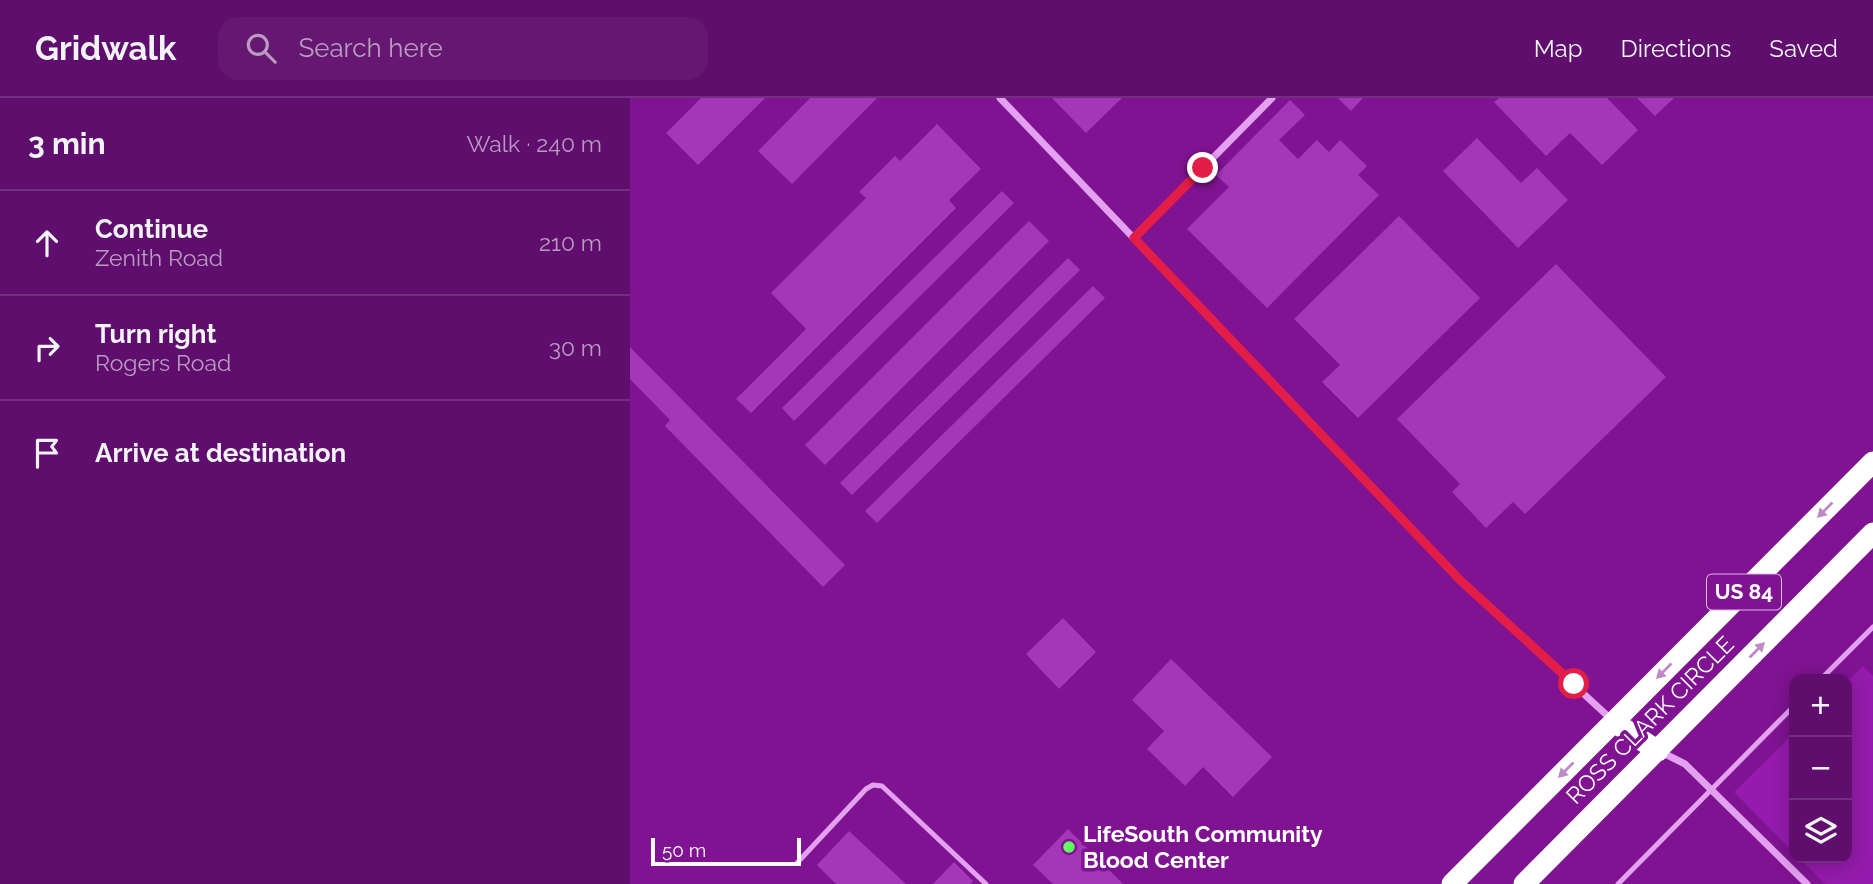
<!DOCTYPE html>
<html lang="en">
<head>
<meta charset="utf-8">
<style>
  :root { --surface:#5f0e6d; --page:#651772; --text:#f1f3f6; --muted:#ba9cc2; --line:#732e80 }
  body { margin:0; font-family:Raleway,sans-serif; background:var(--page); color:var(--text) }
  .controls { position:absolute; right:21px; bottom:21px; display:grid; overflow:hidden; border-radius:14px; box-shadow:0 4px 18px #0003 }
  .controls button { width:63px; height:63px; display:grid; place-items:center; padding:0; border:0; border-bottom:2px solid var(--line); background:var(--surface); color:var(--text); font:35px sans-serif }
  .scale { position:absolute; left:21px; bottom:18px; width:150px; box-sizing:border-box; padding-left:7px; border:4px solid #fff; border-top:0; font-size:19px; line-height:24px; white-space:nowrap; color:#fff; -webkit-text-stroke:5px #7f1391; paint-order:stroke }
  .stop { position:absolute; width:21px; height:21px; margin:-16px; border:5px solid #e11d48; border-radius:50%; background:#fff }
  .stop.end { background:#e11d48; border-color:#fff; box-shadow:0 2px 7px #0008 }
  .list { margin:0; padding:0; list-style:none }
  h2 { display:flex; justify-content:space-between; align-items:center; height:91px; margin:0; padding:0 28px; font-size:30px }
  h2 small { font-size:23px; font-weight:400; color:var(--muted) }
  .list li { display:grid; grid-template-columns:46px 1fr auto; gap:21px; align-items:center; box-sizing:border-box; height:105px; padding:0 28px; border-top:2px solid var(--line) }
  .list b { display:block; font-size:26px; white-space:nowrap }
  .list p { margin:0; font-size:23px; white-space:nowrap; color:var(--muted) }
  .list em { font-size:23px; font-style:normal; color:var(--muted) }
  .icon { flex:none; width:38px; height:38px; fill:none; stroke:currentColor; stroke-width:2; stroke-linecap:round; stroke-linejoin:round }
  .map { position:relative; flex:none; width:1243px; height:786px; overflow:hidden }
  header { display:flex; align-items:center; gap:42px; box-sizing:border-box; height:98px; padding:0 35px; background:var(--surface); border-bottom:2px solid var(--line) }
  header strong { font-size:33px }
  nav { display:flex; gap:38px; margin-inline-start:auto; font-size:24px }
  .search { width:490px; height:63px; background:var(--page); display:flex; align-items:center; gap:18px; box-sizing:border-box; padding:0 24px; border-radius:21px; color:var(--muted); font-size:26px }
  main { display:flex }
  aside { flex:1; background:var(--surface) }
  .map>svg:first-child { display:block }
  .green { fill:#941bab }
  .building { fill:#a437b8 }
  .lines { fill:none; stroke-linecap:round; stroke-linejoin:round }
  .lane { stroke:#e4a0f1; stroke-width:5 }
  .street { stroke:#e4a0f1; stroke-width:7 }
  .highway { stroke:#fff; stroke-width:21 }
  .oneway { fill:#bf89c8 }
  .route { stroke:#e11d48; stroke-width:9 }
  .poi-dot { fill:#61ff61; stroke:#7f1391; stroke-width:2.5 }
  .labels { text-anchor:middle; stroke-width:7; stroke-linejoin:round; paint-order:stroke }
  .shield { fill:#7f1391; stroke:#d9b8de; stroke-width:2 }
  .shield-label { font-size:21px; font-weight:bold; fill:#fff }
  .street-label { font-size:23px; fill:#fff; stroke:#7f1391 }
  .poi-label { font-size:23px; font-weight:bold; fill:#fff; stroke:#7f1391; text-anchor:start }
</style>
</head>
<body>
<header>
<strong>Gridwalk</strong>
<div class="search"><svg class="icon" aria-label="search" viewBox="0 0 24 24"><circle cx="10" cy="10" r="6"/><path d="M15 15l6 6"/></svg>Search here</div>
<nav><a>Map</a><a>Directions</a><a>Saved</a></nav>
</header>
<main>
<aside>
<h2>3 min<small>Walk · 240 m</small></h2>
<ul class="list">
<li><svg class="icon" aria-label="ahead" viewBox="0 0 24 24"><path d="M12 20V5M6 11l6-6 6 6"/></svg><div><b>Continue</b><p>Zenith Road</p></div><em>210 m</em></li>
<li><svg class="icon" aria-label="right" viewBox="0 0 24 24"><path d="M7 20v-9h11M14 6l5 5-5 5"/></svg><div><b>Turn right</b><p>Rogers Road</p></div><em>30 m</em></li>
<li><svg class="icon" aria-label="arrive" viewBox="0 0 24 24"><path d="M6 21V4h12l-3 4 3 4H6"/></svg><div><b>Arrive at destination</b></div></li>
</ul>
</aside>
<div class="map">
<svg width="1243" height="786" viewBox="0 0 1243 786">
  <rect width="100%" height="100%" fill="#7f1391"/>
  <path class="green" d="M1233,568L1243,578V786H1195L1169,760H1217V583Z
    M1164,635V755L1104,694Z"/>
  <path class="building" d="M71,0H135L68,67L36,35Z
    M180,0H247L162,86L128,53Z
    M422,0H492L456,35Z
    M708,0H733L721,13Z
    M869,0H977L1008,32L972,67L940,35L916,58L864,4Z
    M1007,0H1044L1025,18Z
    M660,2L675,17L649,42L668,61L687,42L699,54L710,42L737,68L728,77L749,97L637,210L557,131L599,89L586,77Z
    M307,26L351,71L319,102L326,110L121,315L106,301L176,231L141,195L236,100L229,94L265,58L270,63Z
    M847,40L891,85L907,70L938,102L888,150L813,73Z
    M372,93L384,105L164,323L152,310Z
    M769,118L850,200L728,320L692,284L710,267L664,221Z
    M399,123L419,143L195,367L175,347Z
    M438,160L450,172L222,397L210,385Z
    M926,166L1036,279L895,416L883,404L856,430L822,394L830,386L767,321Z
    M463,188L475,200L247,425L235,413Z
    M0,249L215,467L193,489L35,328L40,322L0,281Z
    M433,520L466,554L429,591L396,556Z
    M541,561L642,659L603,699L573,669L555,688L517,651L534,633L502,602Z
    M438,731L493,786H423L403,767Z
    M219,733L276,786H206L187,767Z
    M324,764L343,783L340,786H303Z"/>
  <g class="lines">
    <path class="lane" d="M1191,581L1243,529
      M167,765L236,691L243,687L252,688L356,786
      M988,786L1164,608"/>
    <path class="street" d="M370,0L831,483L981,621
      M504,140L642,0
      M1031,654L1055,666L1177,786"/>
    <path class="highway" d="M984,624L1028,653
      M822,786L1243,364
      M894,786L1243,435"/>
  </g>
  <defs><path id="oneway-solid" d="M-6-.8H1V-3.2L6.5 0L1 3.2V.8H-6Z" transform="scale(1.75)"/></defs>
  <g class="oneway">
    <use href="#oneway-solid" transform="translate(1195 412) rotate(135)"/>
    <use href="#oneway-solid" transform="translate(1127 552) rotate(-45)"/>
    <use href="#oneway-solid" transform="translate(1034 573) rotate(135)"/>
    <use href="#oneway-solid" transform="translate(936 672) rotate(135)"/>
  </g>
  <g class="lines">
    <path class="route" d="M573,70L504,140L831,483L944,586"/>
  </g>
  <circle class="poi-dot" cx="439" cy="749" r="7"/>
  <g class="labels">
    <rect class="shield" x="1077" y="476.5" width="74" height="35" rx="5"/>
    <g class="shield-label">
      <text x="1114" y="501">US 84</text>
    </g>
    <g class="street-label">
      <text transform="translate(1020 622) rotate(-45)" y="8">ROSS CLARK CIRCLE</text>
    </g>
    <g class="poi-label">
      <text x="453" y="744">LifeSouth Community<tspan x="453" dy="26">Blood Center</tspan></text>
    </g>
  </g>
</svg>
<div class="controls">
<button>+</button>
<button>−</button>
<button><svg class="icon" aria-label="layers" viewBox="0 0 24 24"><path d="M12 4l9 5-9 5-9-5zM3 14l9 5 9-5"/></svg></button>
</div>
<div class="scale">50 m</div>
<div class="stop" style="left:944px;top:586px"></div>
<div class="stop end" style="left:573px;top:70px"></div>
</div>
</main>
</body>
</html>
